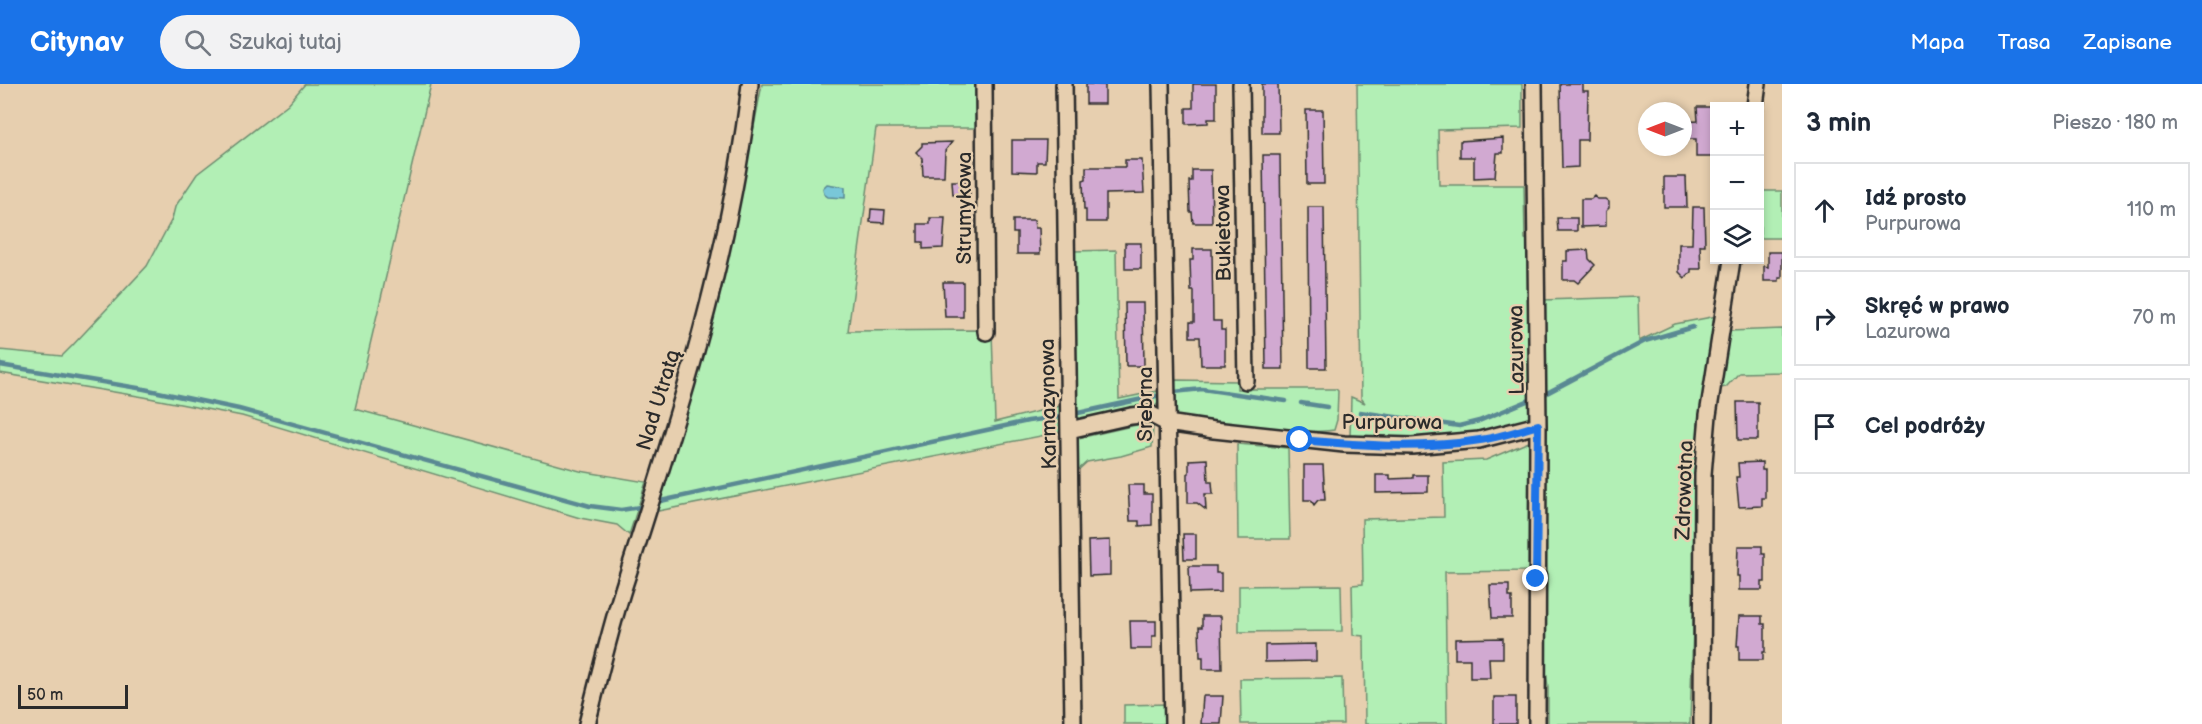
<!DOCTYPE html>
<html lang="pl">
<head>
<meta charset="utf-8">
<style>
  :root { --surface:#fff; --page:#f2f2f3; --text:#1f2937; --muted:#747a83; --line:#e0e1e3; --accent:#1a73e8 }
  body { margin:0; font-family:"Balsamiq Sans",sans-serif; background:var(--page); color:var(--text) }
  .controls { position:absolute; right:18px; top:18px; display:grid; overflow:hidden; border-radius:0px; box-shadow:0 3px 9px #0003 }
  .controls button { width:54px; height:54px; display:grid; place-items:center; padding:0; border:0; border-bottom:2px solid var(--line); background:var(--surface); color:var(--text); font:30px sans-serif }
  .compass { position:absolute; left:1638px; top:18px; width:54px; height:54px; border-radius:50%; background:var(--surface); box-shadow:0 3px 9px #0003; rotate:270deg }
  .scale { position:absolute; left:18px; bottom:15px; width:110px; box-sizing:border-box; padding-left:6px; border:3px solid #2b2b2b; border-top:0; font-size:16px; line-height:21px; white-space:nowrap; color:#2b2b2b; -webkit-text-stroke:4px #e7cfaf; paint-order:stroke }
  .stop { position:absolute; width:18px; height:18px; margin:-14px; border:4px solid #1a73e8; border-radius:50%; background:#fff }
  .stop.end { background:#1a73e8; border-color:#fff; box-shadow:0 2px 6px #0008 }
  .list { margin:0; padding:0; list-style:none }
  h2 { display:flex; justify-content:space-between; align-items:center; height:78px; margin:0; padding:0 24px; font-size:26px }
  h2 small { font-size:20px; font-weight:400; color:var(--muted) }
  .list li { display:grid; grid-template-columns:39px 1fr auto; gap:18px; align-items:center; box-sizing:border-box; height:96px; margin:0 12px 12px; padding:0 12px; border:2px solid var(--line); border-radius:0px }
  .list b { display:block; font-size:22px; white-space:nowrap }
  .list p { margin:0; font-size:20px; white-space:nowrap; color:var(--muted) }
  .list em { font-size:20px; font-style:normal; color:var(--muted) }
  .icon { flex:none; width:33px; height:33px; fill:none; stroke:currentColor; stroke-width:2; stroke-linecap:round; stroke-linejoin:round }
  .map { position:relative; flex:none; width:1782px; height:640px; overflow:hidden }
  header { display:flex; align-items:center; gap:36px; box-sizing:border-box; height:84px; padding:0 30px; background:var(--accent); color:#fff }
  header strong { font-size:28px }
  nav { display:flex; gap:33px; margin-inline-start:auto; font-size:21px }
  .search { width:420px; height:54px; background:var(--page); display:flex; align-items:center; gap:15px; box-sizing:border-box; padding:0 21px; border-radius:33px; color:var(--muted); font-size:22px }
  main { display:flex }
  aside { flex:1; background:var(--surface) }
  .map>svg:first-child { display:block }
  .green { fill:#b2efb5; stroke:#6e8d70; stroke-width:1.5 }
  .water { fill:#79c7d8; stroke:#5a8993; stroke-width:1.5 }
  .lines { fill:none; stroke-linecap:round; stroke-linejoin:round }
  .stream { stroke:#5a8993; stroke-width:4.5 }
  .building { fill:#d1a9d1; stroke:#2b2b2b; stroke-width:1.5 }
  .minor-casing { stroke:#2b2b2b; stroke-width:20 }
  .minor { stroke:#e7cfaf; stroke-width:15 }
  .route { stroke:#1a73e8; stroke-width:8 }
  .labels { text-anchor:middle; stroke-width:4.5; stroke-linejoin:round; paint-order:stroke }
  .street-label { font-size:21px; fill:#2b2b2b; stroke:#e7cfaf }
</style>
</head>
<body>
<header>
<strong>Citynav</strong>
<div class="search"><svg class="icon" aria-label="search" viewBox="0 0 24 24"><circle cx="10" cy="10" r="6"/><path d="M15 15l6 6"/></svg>Szukaj tutaj</div>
<nav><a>Mapa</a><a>Trasa</a><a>Zapisane</a></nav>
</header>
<main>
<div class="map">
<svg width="1782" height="640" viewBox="0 0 1782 640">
  <rect width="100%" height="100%" fill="#e7cfaf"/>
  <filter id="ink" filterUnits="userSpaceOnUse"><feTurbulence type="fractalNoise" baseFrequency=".0167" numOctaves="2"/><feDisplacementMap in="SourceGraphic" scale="12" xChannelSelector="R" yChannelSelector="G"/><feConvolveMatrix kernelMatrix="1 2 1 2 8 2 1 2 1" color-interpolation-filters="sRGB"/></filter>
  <g filter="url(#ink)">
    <path class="green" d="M305,0H431L355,325L580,387L646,398L629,451L617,441L580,434L242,332L144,313L0,289V266L62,272L72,262L147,182L172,135L175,123L197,90L288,20Z
      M762,0H977L978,44H876L848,247L980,246L992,248L995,338L1060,322L1061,348L653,428L701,280L740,116Z
      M1357,0H1522V44L1438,46L1439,101H1524L1525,155L1528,156L1530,334L1480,351L1416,355L1350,353L1351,313L1365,319L1361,314Z
      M1760,107H1782V154H1760Z
      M1116,166L1119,315L1158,307L1159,318L1151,327L1081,339L1076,335L1073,167Z
      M1638,213L1639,257L1675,240L1717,232L1699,351L1690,640H1548V603L1543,563L1546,319L1543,216Z
      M1782,245V288L1739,289L1726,303L1720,304L1730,247Z
      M1176,296L1237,297V305H1336L1338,307L1337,336L1334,346C1304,351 1199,345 1173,330L1172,303Z
      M1145,339L1153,341L1152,363L1121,372L1087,378L1076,388V361L1079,354Z
      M1529,358L1528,487L1445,488L1447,640H1365L1364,552L1353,551L1352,501L1363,500L1362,435L1444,433L1443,378L1486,376Z
      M1237,360L1288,364L1290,455H1238Z
      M1341,501L1342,547L1239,548V502Z
      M1342,594L1343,640H1241L1240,595Z
      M1168,620L1169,640H1124V621Z"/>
    <path class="water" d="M827,100L845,103V114L828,113L824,110L823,104Z"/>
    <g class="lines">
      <path class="stream" d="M0,281L144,305L239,325L590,422L621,426L640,423
        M1174,308L1202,305L1286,317
        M1545,310L1645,257L1693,243
        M1301,319L1327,323
        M1360,328L1459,342L1479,337L1532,315
        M1078,329L1156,312
        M656,418L1028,337L1058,333"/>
    </g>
    <path class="building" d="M1086,0L1105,1V20H1086Z
      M1193,0H1216V35H1208V39L1186,40V24H1193Z
      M1262,0H1278L1279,49H1262Z
      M1560,0H1583V7H1588L1587,56H1578V83L1562,84Z
      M1697,23H1712L1714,69L1711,73H1696V55H1683V38L1698,37Z
      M1306,26H1323L1324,100H1307Z
      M1503,54V69H1497L1495,93L1474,94V73H1460V57Z
      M1012,56H1046L1045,78H1037V88L1012,87Z
      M952,58L945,67L944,92H923L922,74L916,68L922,62V59Z
      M1263,71H1280L1283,285H1266Z
      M1125,76H1142L1144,109L1106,110V138H1086V126H1084L1083,96L1086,95V83H1125Z
      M1192,86H1211L1212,139H1193L1192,128H1190L1189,97H1192Z
      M1664,93H1686L1687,123H1664Z
      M952,97H969L970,111H953Z
      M1594,112L1597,115H1605L1609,118V124L1606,127V142L1581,143V115H1591Z
      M1308,123H1324L1326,284H1309Z
      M1693,123H1704L1705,161H1700L1701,185H1691V188L1685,194L1679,188V160H1692Z
      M871,125L885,126L884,139L870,138Z
      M930,134H945L943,164L923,165V158H918V140H930Z
      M1557,134H1577V147H1558Z
      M1013,136H1034L1035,144H1039L1040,170H1017V149H1013Z
      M1125,159H1141V185H1125Z
      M1193,165H1212L1213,237H1221V246H1225V281H1201L1200,253H1190V238H1194V207H1191L1190,176H1193Z
      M1588,166L1589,175L1595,181L1578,199L1574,196H1563V177H1567V167Z
      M1768,168H1782V194H1779V197H1764V182L1768,183Z
      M943,198H963V233H945Z
      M1125,219H1143L1144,282H1126Z
      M1737,318H1758V356H1738Z
      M1207,375L1208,398H1212L1213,410H1205L1206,426L1197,419H1188V389H1189V376Z
      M1762,378V386H1765V414H1762V422L1739,423L1736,393H1739L1738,379Z
      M1304,381H1323L1325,416H1318L1314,421L1311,416H1304Z
      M1376,391H1390V395L1413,394V391H1428V408L1376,409Z
      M1128,401H1144V410H1152V441L1139,442V437H1130Z
      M1183,450H1196V475H1184Z
      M1110,456V491L1089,492L1088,457Z
      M1738,462H1762V470H1765V498H1762V506H1739V492H1737Z
      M1189,482H1216V489H1221V508L1190,509Z
      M1490,501H1509V513H1512V534H1492Z
      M1202,532H1221L1222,585H1203V573H1200L1199,543H1202Z
      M1739,532H1762V540H1765V568H1763V576H1739V562H1737Z
      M1130,537H1156V552H1152V565H1131Z
      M1503,554V574H1489L1490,594H1470V575H1455V555Z
      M1316,560V577L1265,578V561Z
      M1203,612H1223L1221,640H1201Z
      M1494,613H1516V640H1494Z"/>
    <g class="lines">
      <defs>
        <path id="minor" d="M984,0L986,248
          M1064,0L1073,640
          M1161,0L1173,640
          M1241,0L1246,297
          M1534,0L1538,341L1537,640
          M1755,22L1758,0
          M1069,346L1131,332L1150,330L1167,339L1214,346L1344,360L1412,362L1479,356L1538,341
          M587,640C599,593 610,545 625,499C677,337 731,170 750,0
          M1702,640L1703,390L1708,331L1732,176"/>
      </defs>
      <use href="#minor" class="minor-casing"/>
      <use href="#minor" class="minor"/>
    </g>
  </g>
  <g class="lines" filter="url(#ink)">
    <path class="route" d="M1300,356C1360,361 1420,366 1480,356C1500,353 1519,347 1538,341L1536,495"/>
  </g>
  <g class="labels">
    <g class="street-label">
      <text transform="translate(964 124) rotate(-90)" y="7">Strumykowa</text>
      <text transform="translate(1223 149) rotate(-91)" y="7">Bukietowa</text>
      <text transform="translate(1516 266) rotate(-91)" y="7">Lazurowa</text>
      <text transform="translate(658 316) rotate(-73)" y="7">Nad Utratą</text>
      <text transform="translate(1048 320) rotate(-91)" y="7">Karmazynowa</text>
      <text transform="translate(1145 320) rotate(-90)" y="7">Srebrna</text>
      <text x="1392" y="345">Purpurowa</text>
      <text transform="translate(1684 406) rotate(-88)" y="7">Zdrowotna</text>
    </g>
  </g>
</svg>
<div class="controls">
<button>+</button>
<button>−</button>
<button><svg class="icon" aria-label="layers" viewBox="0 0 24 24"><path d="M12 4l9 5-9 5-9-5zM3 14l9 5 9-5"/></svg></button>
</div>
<svg class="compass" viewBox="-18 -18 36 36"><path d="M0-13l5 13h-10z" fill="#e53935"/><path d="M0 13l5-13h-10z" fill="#747a83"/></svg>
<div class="scale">50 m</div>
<div class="stop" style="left:1300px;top:356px"></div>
<div class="stop end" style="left:1536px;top:495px"></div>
</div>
<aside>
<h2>3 min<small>Pieszo · 180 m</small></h2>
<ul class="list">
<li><svg class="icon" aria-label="ahead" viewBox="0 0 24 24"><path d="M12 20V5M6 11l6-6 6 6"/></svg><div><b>Idź prosto</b><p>Purpurowa</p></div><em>110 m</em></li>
<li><svg class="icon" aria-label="right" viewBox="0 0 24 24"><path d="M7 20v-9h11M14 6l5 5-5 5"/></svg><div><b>Skręć w prawo</b><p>Lazurowa</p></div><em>70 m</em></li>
<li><svg class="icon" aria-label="arrive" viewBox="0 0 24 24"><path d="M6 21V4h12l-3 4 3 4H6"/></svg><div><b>Cel podróży</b></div></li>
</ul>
</aside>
</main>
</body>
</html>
